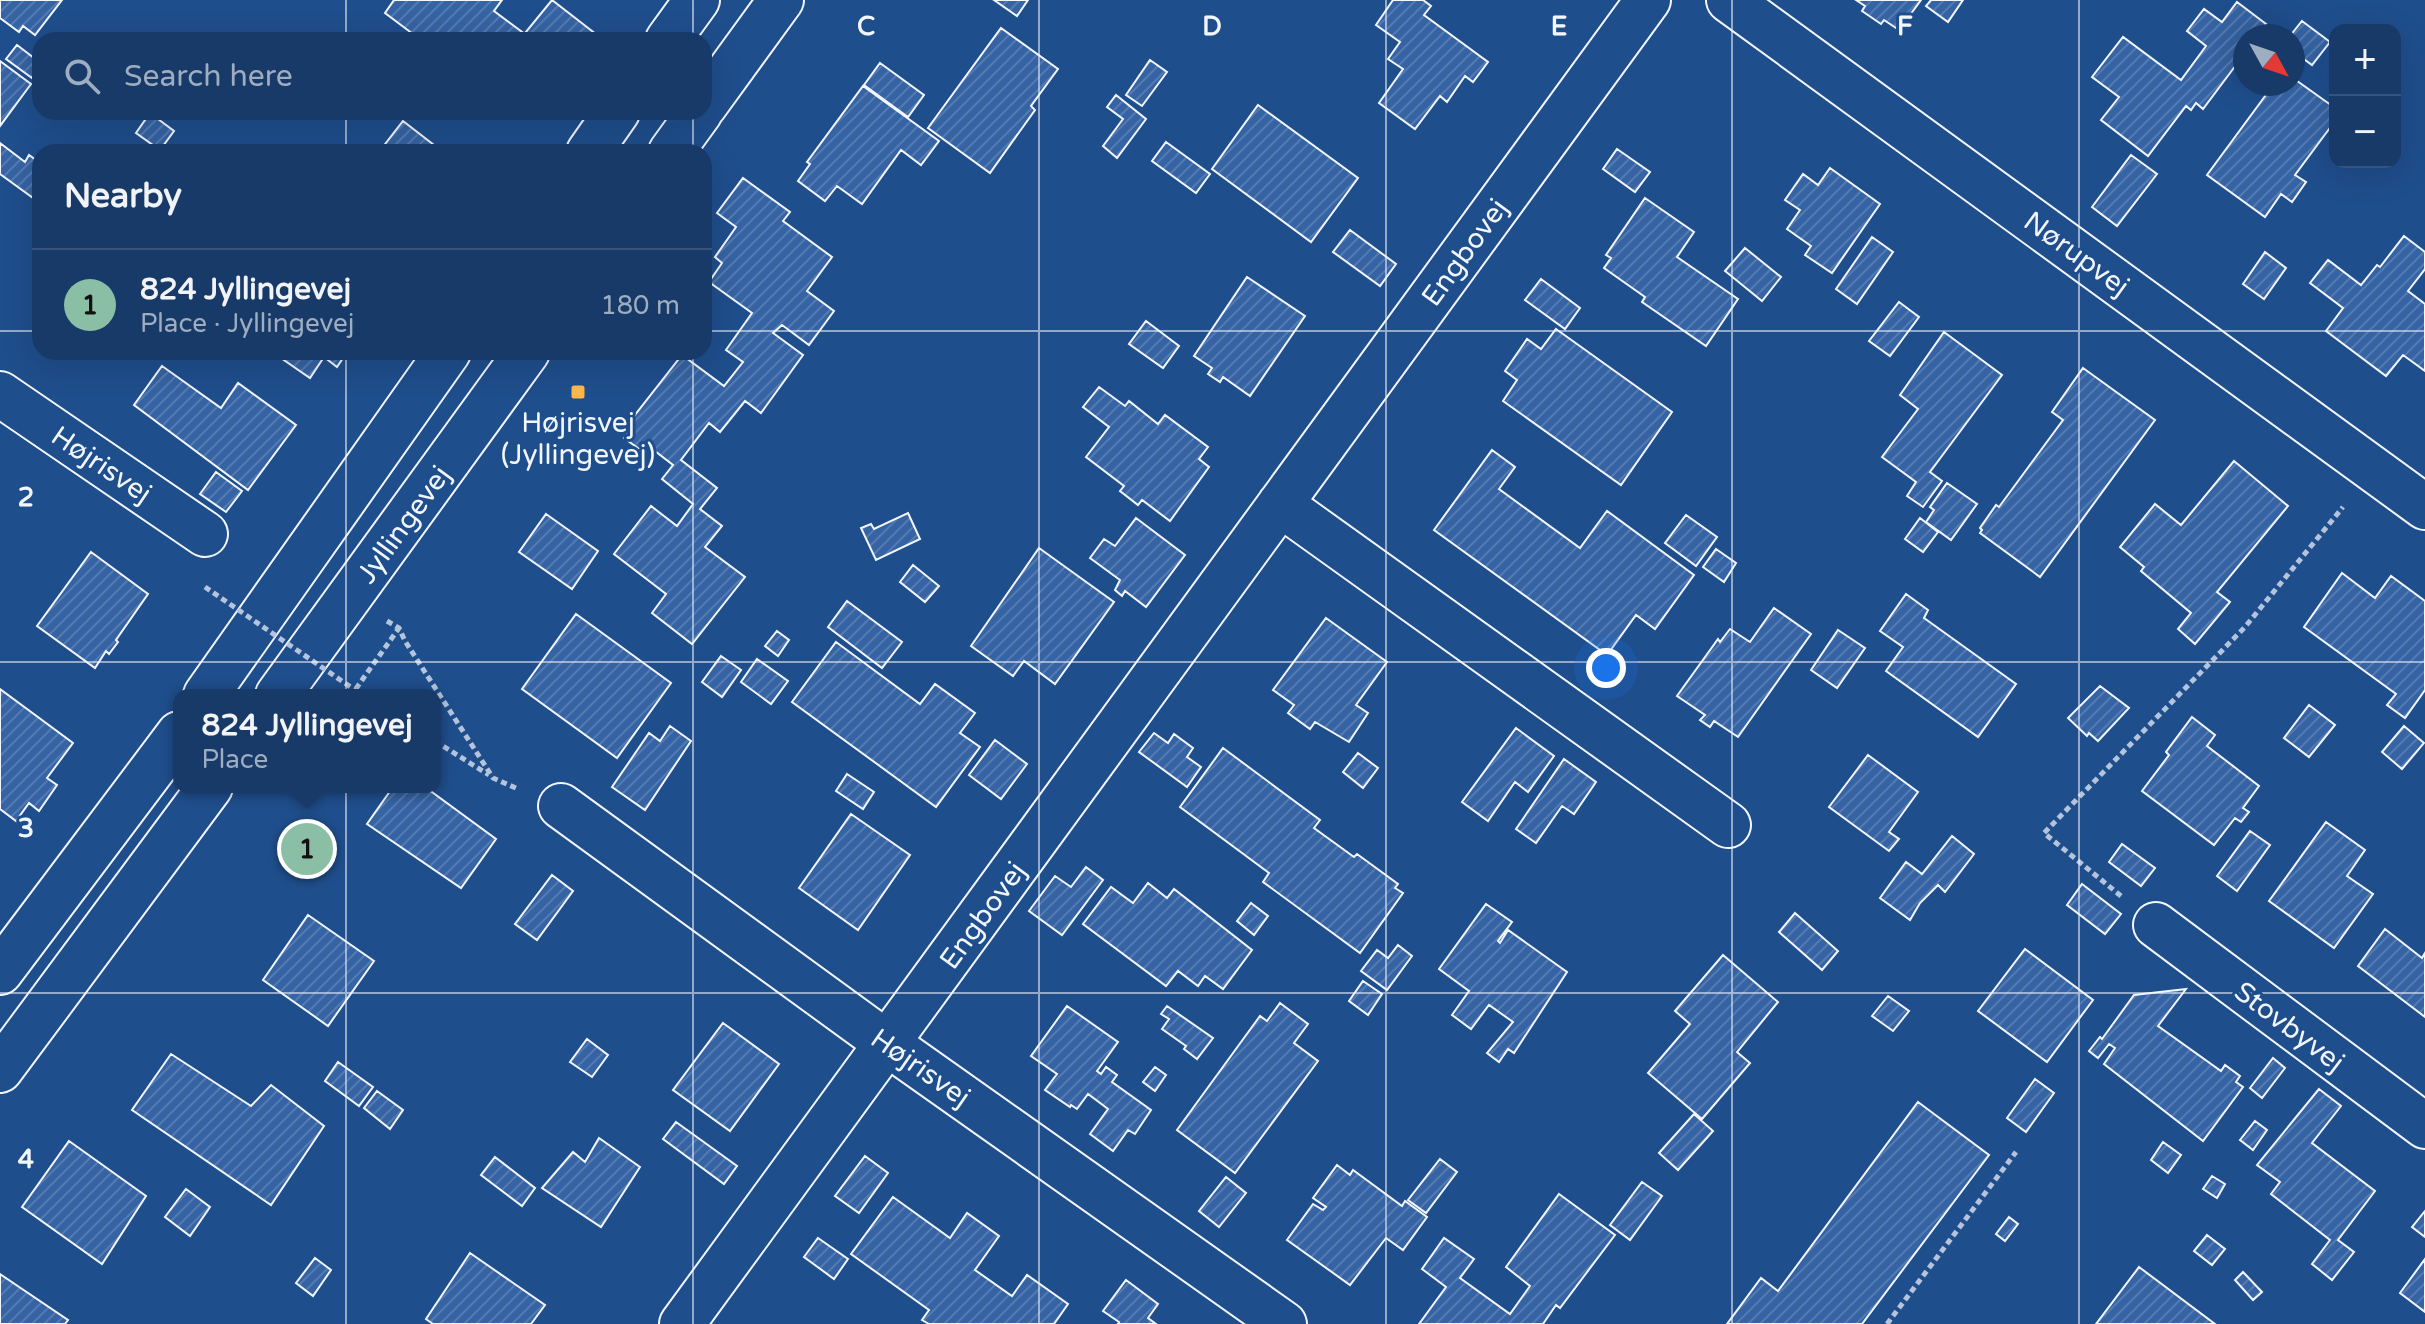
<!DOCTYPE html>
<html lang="en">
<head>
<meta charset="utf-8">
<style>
  :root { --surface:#173a69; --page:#244571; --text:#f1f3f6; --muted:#9eadc0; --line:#36547d; --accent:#8abfa5 }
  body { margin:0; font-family:"Varela Round",sans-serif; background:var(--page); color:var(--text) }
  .controls { position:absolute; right:24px; top:24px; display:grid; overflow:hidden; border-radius:16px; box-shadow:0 8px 32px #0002 }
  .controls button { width:72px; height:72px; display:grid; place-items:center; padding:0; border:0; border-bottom:2px solid var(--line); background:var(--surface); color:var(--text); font:40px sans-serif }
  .compass { position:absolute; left:2233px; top:24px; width:72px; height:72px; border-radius:50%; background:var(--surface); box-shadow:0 8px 32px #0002; rotate:130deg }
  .you { position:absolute; left:1606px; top:668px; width:28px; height:28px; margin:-20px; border:6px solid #fff; border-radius:50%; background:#1a73e8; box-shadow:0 0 0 12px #1a73e833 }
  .badge { display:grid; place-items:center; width:52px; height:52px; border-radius:50%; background:var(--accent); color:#111; font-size:26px; font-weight:700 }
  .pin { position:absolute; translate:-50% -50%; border:4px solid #fff; box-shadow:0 2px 8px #0006 }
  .popup { position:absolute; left:173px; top:689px; width:268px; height:104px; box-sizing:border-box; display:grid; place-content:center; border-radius:16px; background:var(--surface); filter:drop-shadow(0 2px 6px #0005); font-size:26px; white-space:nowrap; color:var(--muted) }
  .popup b { font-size:30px; color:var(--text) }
  .popup::after { content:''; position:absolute; left:50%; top:100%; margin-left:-16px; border:16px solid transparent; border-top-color:var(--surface) }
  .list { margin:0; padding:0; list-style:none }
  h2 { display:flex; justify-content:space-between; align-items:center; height:104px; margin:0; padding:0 32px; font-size:34px }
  h2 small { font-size:26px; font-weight:400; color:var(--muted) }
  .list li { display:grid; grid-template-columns:52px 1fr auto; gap:24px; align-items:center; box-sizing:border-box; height:112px; padding:0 32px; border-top:2px solid var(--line) }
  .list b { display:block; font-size:30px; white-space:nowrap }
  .list p { margin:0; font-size:26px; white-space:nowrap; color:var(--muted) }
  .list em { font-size:26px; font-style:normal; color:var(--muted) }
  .icon { flex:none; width:44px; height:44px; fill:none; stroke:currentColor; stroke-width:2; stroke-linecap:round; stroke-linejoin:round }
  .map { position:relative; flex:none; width:2425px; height:1324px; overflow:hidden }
  .search { position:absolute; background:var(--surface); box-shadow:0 8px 32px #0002; left:32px; top:32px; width:680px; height:88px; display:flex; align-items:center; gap:20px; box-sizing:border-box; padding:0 28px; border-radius:24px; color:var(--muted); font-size:30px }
  .panel { position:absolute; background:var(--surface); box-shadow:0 8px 32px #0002; left:32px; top:144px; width:680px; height:216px; border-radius:24px }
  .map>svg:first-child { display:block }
  .building { fill:url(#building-hatch); stroke:#f2f6ff; stroke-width:2 }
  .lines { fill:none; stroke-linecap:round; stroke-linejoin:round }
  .minor-casing { stroke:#f2f6ff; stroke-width:48 }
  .path { stroke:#b3c4dc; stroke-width:5; stroke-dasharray:6 4; stroke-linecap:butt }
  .minor { stroke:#1f4e8c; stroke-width:44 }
  .path-bridge { stroke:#b3c4dc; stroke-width:5; stroke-dasharray:6 4; stroke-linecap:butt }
  .grid { fill:none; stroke:#f2f6ff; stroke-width:2; stroke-opacity:0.55 }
  .poi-dot { fill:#ffb74d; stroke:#1f4e8c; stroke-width:3 }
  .labels { text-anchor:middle; stroke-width:6; stroke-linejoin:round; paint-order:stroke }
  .street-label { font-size:28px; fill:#f2f6ff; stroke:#1f4e8c }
  .poi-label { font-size:28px; fill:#f2f6ff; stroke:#1f4e8c }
  .grid-label { font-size:26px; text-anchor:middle; font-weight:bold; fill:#f2f6ff; stroke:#1f4e8c; stroke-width:6; stroke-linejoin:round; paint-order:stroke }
</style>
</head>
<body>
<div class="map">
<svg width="2425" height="1324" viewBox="0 0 2425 1324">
  <defs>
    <pattern id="building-hatch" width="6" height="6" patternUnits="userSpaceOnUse" patternTransform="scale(2)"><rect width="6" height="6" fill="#3563a3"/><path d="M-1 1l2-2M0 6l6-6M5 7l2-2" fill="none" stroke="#537ab1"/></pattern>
  </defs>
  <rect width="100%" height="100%" fill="#1f4e8c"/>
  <path class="building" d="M0,0H62L35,35L23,26L19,32L0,18Z
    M394,0H502L494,11L533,40H421L385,13Z
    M552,0L601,38L600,40H534L525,33Z
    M994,0H1028L1017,16Z
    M1393,0H1423L1431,6L1424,15L1488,62L1473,82L1465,76L1447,102L1440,96L1415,129L1379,103L1403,69L1388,59L1400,42L1376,25Z
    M1856,0H1921L1899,30L1884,20L1881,24L1862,11L1865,6Z
    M1931,0H1963L1948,22L1926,6Z
    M2237,2L2266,24L2257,36H2245V53L2203,109L2196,103L2191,110L2186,106L2148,156L2101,120L2119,97L2092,77L2123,37L2181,80L2206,46L2187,31L2204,9L2222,22Z
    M2302,21L2330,42L2312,65L2293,51V36H2290Z
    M1001,28L1058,69L1031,106L1035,110L990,173L928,128Z
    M17,45L38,61L40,58V65L32,78L6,59Z
    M1150,60L1167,72L1142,106L1126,95Z
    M0,61L31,84L0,126Z
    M880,63L924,95L908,117L864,85Z
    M2293,78L2335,108V121L2295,175L2306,182L2292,202L2281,194L2265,217L2207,175L2274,84H2293Z
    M863,86L939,141L921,165L901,150L862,204L837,186L825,201L798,181L810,164L807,162Z
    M1116,95L1146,119L1117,158L1103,146L1123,119L1107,107Z
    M1258,105L1358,178L1311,242L1212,169Z
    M150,113L174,131L160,150L136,133Z
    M403,121L443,152H379Z
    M1166,142L1210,174L1196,193L1152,161Z
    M0,143L25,162L29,155L40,163V203L0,174Z
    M1617,149L1650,172L1635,192L1603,169Z
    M2131,155L2157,174L2117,226L2092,207Z
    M1830,168L1880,204L1832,273L1805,255L1811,246L1787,229L1800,210L1785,200L1803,174L1818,185Z
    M743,178L790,212L783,221L832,257L807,291L834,311L809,345L782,325L773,333L803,355L761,413L745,401L720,432L709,423L681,460L717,488L700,509L722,526L705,547L745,577L692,644L652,613L666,594L614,554L651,506L677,526L693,504L662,479L673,465L647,445L642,451L624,438L629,432L624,429L682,355L724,386L743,362L726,350L752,313L709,282L722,263L715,257L736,227L717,213Z
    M1645,198L1694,232L1677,257L1738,299L1706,346L1642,302L1645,297L1604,268L1611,258L1606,255Z
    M1350,230L1396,264L1380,286L1333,252Z
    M2404,236L2425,252V269L2408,291L2425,304V371L2403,355L2386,376L2326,331L2343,308L2310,283L2328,260L2361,285L2377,265L2380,267Z
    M1872,237L1893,252L1857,304L1836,289Z
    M1745,248L1781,277L1762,301L1725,271Z
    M2265,252L2286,268L2264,299L2243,284Z
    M1247,277L1305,316L1250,396L1223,377L1220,382L1208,374L1212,368L1194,356Z
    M1541,279L1580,308L1565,329L1525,300Z
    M1899,302L1919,317L1890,356L1869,341Z
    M1146,321L1179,346L1163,368L1129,344Z
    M1556,329L1672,412L1621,485L1503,401L1517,380L1505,371L1527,339L1541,349Z
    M1944,332L2002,375L1930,472L1942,481L1923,507L1907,496L1916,482L1882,457L1918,409L1900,395Z
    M267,352H347L337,367L324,357L310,378L275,354L273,357Z
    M162,366L221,408L238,383L296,425L248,490L134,405Z
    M2083,368L2155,420L2040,577L1980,533L1982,530L1980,528L1996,505L1999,507L2063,420L2052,412Z
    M1099,387L1125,406L1129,401L1158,424L1165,415L1208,447L1199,459L1209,467L1170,521L1142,500L1138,505L1120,491L1124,486L1086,457L1109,427L1083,407Z
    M1492,450L1515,467L1499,489L1580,548L1607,511L1694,575L1655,629L1636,615L1607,655L1434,530Z
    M2234,461L2288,506L2217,592L2230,602L2195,644L2178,629L2191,613L2141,571L2144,567L2120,547L2155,504L2181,525Z
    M216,472L242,491L226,512L200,494Z
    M1947,483L1977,504L1951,540L1926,522L1934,510L1930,507Z
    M908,513L920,539L876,560L861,528L871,524L874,529Z
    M546,514L598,551L572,589L519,552Z
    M1686,515L1717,537L1696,566L1665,543Z
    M1136,518L1185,555L1146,607L1125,591L1122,596L1115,590L1120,580L1090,558L1104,539L1115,546Z
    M1920,518L1938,532L1923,552L1905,539Z
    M1039,548L1114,602L1055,684L1024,661L1013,676L971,646Z
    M1716,549L1736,563L1724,582L1703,567Z
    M91,552L148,594L116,640L118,642L109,654L106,651L95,668L37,626Z
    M913,565L939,586L925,602L900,582Z
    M2342,573L2375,598L2391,576L2425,601V690L2405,718L2387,705L2396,694L2304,627Z
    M1906,594L1928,610L1924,618L2016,684L1978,737L1886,671L1903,647L1880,631Z
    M847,601L902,642L882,668L828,627Z
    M1774,608L1811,634L1738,737L1714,721L1710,727L1700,720L1705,715L1677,696L1718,639L1720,642L1730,629L1750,642Z
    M576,614L671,683L617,758L522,689Z
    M1326,618L1387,662L1356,705L1368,713L1349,742L1315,722L1310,729L1288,713L1294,705L1273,690Z
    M1838,630L1865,648L1837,688L1811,670Z
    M777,631L789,640L778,656L765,646Z
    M836,642L920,704L935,684L975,713L960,733L980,747L936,807L792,702Z
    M721,656L741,670L722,697L702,682Z
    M757,659L788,681L771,704L741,682Z
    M2100,686L2129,708L2098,741L2089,733L2087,736L2068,718Z
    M0,689L73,743L47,778L57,785L39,811L29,803L16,821L0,809Z
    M2309,705L2335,725L2309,757L2284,738Z
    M2192,717L2215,735L2207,746L2259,786L2243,808L2249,812L2241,822L2235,818L2214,845L2142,791L2169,755L2166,752Z
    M670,726L691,741L645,810L612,787L649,733L660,741Z
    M2404,726L2424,743L2402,769L2382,752Z
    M1516,728L1554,756L1528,792L1515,782L1488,821L1462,802Z
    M1154,733L1168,743L1174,734L1193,748L1187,757L1201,767L1187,787L1139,752Z
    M995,740L1027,764L1001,799L969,775Z
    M1223,748L1320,820L1314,828L1354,857L1357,854L1398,884L1395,888L1403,893L1360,953L1263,882L1269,873L1180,807Z
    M1358,753L1378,768L1363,788L1343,772Z
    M1868,755L1918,792L1889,832L1899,839L1889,851L1829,807Z
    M1564,759L1596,782L1574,814L1562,806L1536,843L1516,829Z
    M847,774L874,792L863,809L836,791Z
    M393,787H425L496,839L461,888L367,824Z
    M851,814L910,855L858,930L799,888Z
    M2326,822L2365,850L2347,876L2373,894L2334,948L2269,901Z
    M303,830L327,848L311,867L287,849Z
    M2250,831L2270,845L2237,891L2217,876Z
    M1952,836L1974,854L1945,892L1938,885L1920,903L1910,920L1880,898L1906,862L1922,874Z
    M2122,844L2155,868L2141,886L2109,862Z
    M1086,867L1103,880L1062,935L1029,911L1055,876L1071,887Z
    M552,875L573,891L537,940L515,924Z
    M1148,883L1167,898L1174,889L1252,950L1223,989L1205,976L1198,986L1178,971L1166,986L1083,924L1111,887L1133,903Z
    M2082,884L2121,914L2105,934L2067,905Z
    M1251,903L1268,916L1254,935L1237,921Z
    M1486,904L1512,922L1498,941L1500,943L1508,930L1567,972L1514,1053L1508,1049L1499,1062L1487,1053L1513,1022L1489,1005L1471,1029L1452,1015L1469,991L1439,969Z
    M1795,913L1838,951L1822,970L1779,932Z
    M308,915L374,961L328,1026L263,980Z
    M2385,929L2422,958L2425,953V1017L2358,966Z
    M1398,945L1412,956L1387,990L1361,971L1377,950L1388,958Z
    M2025,949L2093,1000L2047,1062L1978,1011Z
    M1723,955L1778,1002L1737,1052L1750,1063L1702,1119L1648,1073L1690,1024L1675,1011Z
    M1363,981L1382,994L1368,1015L1349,1001Z
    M2186,989L2158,1026L2221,1071L2225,1065L2240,1076L2236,1082L2243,1087L2203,1141L2104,1064L2115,1048L2109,1044L2098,1058L2089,1051L2100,1037L2102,1039L2134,995Z
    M1888,996L1909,1011L1893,1031L1872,1016Z
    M1280,1003L1308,1024L1294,1043L1318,1061L1235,1173L1177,1130L1260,1016L1267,1021Z
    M1067,1006L1118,1042L1097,1071L1101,1074L1106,1067L1117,1075L1112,1082L1151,1110L1135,1134L1128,1130L1113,1151L1090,1134L1108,1109L1088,1094L1077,1109L1071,1105L1070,1107L1045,1090L1057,1074L1031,1056Z
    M1167,1006L1213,1038L1197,1059L1184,1049L1186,1046L1162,1029L1169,1019L1161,1014Z
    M723,1023L779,1064L730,1131L673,1090Z
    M587,1039L608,1055L592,1077L570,1062Z
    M171,1054L251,1106L271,1085L324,1126L271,1205L132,1110Z
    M2273,1058L2285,1068L2262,1098L2250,1088Z
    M338,1062L373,1087L359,1106L325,1081Z
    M1155,1067L1166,1075L1155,1091L1143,1082Z
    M2035,1079L2054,1093L2026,1132L2007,1118Z
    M2319,1089L2341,1106L2312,1143L2375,1191L2338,1240L2354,1252L2332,1280L2312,1264L2330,1240L2271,1194L2280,1182L2257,1165Z
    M377,1091L403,1110L390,1129L364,1108Z
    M1918,1102L1989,1155L1862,1324H1727L1761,1278L1778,1291Z
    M1694,1114L1713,1131L1678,1170L1659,1153Z
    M2255,1121L2267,1130L2253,1150L2240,1140Z
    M676,1122L737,1166L724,1184L663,1139Z
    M599,1138L640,1167L601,1227L542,1188L573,1152L585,1162Z
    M69,1141L146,1196L102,1264L22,1207Z
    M2163,1142L2181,1155L2168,1173L2151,1160Z
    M865,1156L888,1173L859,1213L835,1196Z
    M495,1157L535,1188L522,1206L481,1175Z
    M1440,1159L1457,1172L1426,1213L1408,1200Z
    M1337,1165L1350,1175L1353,1170L1402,1206L1405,1201L1427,1217L1403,1250L1386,1238L1350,1285L1287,1240L1313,1204L1323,1210L1326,1207L1313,1198Z
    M2212,1176L2225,1184L2217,1198L2203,1189Z
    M1226,1177L1246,1193L1219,1227L1199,1211Z
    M1642,1182L1662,1196L1630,1240L1610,1225Z
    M186,1189L210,1207L190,1236L165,1217Z
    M1559,1194L1615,1235L1560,1308L1556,1305L1543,1324H1419L1446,1287L1422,1269L1444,1238L1474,1259L1460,1278L1510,1314L1530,1286L1506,1267Z
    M893,1197L950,1238L967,1213L999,1236L975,1270L1012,1296L1027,1275L1068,1304L1054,1324H929L922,1320L929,1310L851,1254Z
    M2425,1211V1237L2412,1227Z
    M2009,1217L2018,1224L2005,1241L1996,1234Z
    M2207,1235L2225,1249L2212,1265L2194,1251Z
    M818,1238L848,1259L834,1279L804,1257Z
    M470,1253L545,1305L531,1324H433L426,1319Z
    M315,1258L331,1270L313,1296L296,1283Z
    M2425,1259V1312L2400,1293Z
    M2139,1267L2215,1324H2096Z
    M2243,1272L2262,1292L2253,1300L2235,1280Z
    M0,1274L68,1320L65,1324H0Z
    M1126,1280L1158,1304L1148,1318L1156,1324H1118L1119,1322L1103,1311Z"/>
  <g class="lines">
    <defs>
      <path id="minor" d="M1729,0L2425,507
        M668,40L697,0
        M704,106L781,0
        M589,152L617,112
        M671,152L700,112
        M0,394L205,534
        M1280,504L1728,825
        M206,695L448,352
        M278,695L527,352
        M561,806L888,1044L1284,1324
        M2156,925L2425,1126
        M0,972L179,734
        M0,1070L210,787
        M682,1324L1648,0"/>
    </defs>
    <use href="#minor" class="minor-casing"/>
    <path class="path" d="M387,621L399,628L405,641L493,778L518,789
      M362,695L355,690L399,628
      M435,741L489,775
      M2121,896L2044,833L2245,627L2343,507
      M1887,1324L2016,1152"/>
    <use href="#minor" class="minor"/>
    <path class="path-bridge" d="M205,587L355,690"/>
  </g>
  <path class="grid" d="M346,0V40M693,0V40M1039,0V1324M1386,0V1324M1732,0V1324M2079,0V1324M346,112V152M693,112V152M0,331H40M704,331H2425M346,352V1324M693,352V1324M0,662H2425M0,993H2425"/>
  <rect class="poi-dot" x="570" y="384" width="16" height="16" rx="4"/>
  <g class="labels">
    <g class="street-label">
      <text transform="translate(1464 252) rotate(-54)" y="10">Engbovej</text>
      <text transform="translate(2077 253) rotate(36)" y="10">Nørupvej</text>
      <text transform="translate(102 464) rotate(34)" y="10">Højrisvej</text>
      <text transform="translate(403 524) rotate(-54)" y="10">Jyllingevej</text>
      <text transform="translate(982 915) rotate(-54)" y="10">Engbovej</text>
      <text transform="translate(2290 1026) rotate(37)" y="10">Stovbyvej</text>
      <text transform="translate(921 1067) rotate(35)" y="10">Højrisvej</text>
    </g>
    <g class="poi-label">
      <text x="578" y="432">Højrisvej<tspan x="578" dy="32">(Jyllingevej)</tspan></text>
    </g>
  </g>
  <g class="grid-label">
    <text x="866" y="35">C</text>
    <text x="1212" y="35">D</text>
    <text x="1559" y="35">E</text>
    <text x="1905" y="35">F</text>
    <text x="26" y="506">2</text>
    <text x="26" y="837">3</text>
    <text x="26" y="1168">4</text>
  </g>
</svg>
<div class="controls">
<button>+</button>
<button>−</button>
</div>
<svg class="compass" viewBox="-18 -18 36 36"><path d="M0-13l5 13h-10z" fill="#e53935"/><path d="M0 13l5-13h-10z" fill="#9eadc0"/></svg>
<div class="you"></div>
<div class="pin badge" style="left:307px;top:849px">1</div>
<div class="popup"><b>824 Jyllingevej</b>Place</div>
<div class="search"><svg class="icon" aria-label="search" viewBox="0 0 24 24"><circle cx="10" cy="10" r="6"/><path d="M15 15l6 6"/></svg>Search here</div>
<section class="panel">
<h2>Nearby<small></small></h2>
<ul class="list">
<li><span class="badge">1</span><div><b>824 Jyllingevej</b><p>Place · Jyllingevej</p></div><em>180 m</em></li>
</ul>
</section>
</div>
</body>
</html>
